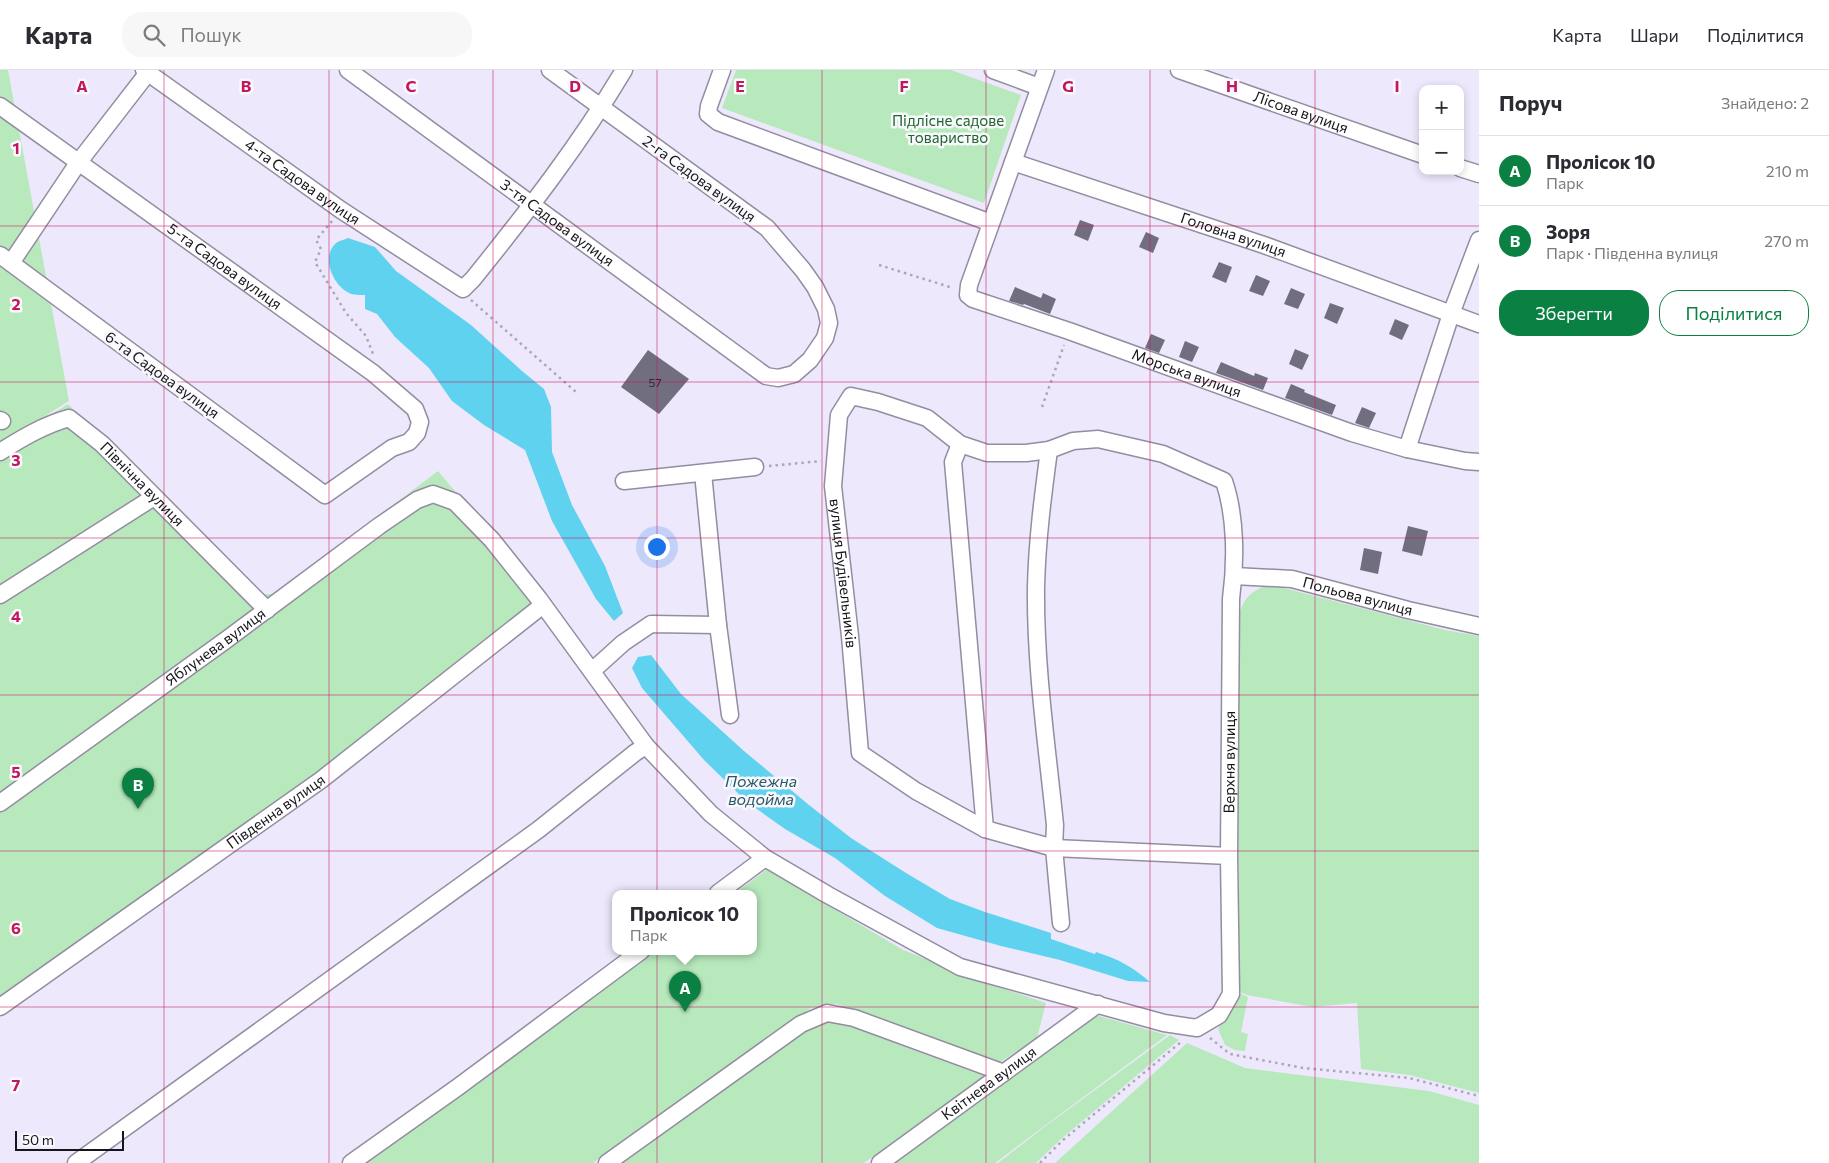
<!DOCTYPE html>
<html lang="uk">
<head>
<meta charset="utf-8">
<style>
  :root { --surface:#fff; --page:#f7f7f7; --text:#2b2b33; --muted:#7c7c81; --line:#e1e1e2; --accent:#0b8043 }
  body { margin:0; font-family:Commissioner,sans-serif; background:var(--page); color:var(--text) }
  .controls { position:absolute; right:15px; top:15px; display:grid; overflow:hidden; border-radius:10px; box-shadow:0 2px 8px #0003 }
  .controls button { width:45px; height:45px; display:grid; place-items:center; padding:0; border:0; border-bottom:1px solid var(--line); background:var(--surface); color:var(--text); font:25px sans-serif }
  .scale { position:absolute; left:15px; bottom:12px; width:109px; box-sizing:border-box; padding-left:5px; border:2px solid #17151c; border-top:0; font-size:14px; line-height:18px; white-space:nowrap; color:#17151c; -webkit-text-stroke:4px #f9f8fc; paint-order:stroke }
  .you { position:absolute; left:656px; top:476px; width:18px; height:18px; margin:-12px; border:4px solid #fff; border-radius:50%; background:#1a73e8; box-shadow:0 0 0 8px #1a73e833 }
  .badge { display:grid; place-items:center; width:32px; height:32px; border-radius:50%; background:var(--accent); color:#fff; font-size:16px; font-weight:700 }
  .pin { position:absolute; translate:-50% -41px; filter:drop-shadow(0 1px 2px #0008) }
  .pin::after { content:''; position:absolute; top:26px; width:18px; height:15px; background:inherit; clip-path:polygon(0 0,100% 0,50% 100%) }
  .popup { position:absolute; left:612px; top:820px; width:145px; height:65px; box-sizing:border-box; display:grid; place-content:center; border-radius:10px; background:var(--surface); filter:drop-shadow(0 1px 4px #0005); font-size:16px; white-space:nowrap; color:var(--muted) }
  .popup b { font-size:19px; color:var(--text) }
  .popup::after { content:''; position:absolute; left:50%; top:100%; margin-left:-10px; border:10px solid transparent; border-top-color:var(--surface) }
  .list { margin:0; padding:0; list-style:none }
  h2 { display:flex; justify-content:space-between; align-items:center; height:65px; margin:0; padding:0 20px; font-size:21px }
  h2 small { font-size:16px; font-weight:400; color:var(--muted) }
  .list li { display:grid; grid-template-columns:32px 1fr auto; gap:15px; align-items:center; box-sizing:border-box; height:70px; padding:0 20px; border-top:1px solid var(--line) }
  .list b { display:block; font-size:19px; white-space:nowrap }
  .list p { margin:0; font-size:16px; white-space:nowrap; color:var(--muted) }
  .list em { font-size:16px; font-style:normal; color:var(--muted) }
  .actions { display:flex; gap:10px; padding:15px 20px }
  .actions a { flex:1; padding:11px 0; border:1px solid var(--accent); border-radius:20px; text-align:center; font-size:18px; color:var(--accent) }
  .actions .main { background:var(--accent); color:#fff }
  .icon { flex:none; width:28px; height:28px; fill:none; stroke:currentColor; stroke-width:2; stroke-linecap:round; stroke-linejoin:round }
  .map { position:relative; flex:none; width:1479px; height:1093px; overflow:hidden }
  header { display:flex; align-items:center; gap:30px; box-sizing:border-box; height:70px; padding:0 25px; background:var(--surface); border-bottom:1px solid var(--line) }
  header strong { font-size:24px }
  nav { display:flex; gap:28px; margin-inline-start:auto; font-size:18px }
  .search { width:350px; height:45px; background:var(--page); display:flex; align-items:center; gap:12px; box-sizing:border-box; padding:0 18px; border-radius:20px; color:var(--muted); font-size:19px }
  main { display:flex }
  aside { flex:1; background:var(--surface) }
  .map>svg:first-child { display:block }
  .green { fill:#b8e9bd }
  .water { fill:#5fd2ef }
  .building { fill:#716e7f }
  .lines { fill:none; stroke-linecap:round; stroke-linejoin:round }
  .minor-casing { stroke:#938da0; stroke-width:19 }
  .path { stroke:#aca7b7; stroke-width:2.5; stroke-dasharray:2.5 4; stroke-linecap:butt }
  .minor { stroke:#fff; stroke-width:16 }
  .grid { fill:none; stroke:#c2185b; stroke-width:1; stroke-opacity:0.55 }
  .labels { text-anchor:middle; stroke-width:5; stroke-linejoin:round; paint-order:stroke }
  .number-label { font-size:12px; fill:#2e2b35 }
  .street-label { font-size:15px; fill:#17151c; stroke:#f9f8fc }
  .park-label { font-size:15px; fill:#1e662d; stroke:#f9f8fc }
  .water-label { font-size:16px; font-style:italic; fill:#295966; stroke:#f9f8fc }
  .grid-label { font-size:16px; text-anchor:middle; font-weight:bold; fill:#c2185b; stroke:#f9f8fc; stroke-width:5; stroke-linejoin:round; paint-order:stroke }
</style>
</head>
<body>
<header>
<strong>Карта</strong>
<div class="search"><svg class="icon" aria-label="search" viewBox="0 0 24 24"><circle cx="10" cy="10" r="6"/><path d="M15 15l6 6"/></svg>Пошук</div>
<nav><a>Карта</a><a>Шари</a><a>Поділитися</a></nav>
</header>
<main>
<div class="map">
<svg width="1479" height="1093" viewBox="0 0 1479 1093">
  <rect width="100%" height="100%" fill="#eee8fc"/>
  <path class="green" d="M0,0H8L69,331L0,374Z
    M736,0H951L1021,25L984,133L722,38Z
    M68,334L258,524H275L438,401L551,535L0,943V376Z
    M1264,516L1280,517L1445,560L1479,566V1023L1409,1005L1361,999L1357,933L1312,937L1247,925L1238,921L1239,817L1236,595L1240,542C1244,528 1251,522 1264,516Z
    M770,797L829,836L903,880L993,915L1046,933L1037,968L997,994L837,934L811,938L593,1093H357L652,881H754V823H735Z
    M1237,922L1248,927L1241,962L1248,964L1245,981L1235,980L1225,975L1218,959Z
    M1092,944L1167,965L995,1093H889Z
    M834,950L859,956L902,976L984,1006L864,1093H615L805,957Z
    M1170,965L1179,970L1061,1069L1036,1093H998L1043,1058Z
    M1187,973L1245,998L1429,1021L1479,1035V1093H1055Z"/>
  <path class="water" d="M348,168L375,177L396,201L471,255L522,301L544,319L551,337L552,382L572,435L605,496L623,543L614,551L596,529L552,451L525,380L484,355L452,331L429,298L395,267L377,244L365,239V225C360,225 353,225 349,223C333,215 322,189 334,175C337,171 344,170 348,168Z
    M651,585L681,624L744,681L809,735L851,768L906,803L950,829L985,842L1051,863V869L1095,884L1096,882C1118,889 1133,897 1150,912L1128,911L1060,890L1001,876L937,858L885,826L835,788L785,759L747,732L704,690L642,618L632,598L638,587Z"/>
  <path class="building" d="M1080,150L1094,155L1088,171L1074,165Z
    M1146,162L1159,168L1153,183L1139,177Z
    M1219,192L1232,197L1226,213L1212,207Z
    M1256,205L1270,211L1263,226L1249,221Z
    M1015,217L1041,228L1043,223L1056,229L1050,244L1024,234L1023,235L1009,231Z
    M1291,218L1305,224L1298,239L1284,234Z
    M1330,233L1344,238L1337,254L1324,248Z
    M1395,249L1409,255L1402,270L1389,264Z
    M1151,264L1165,270L1159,283L1145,278Z
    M1185,271L1199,277L1192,292L1179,287Z
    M1295,279L1309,285L1302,300L1289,294Z
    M648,280L689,309L659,344L621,317Z
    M1221,292L1254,306L1255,303L1268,308L1263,320L1216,303Z
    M1291,314L1305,320L1304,322L1336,335L1332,345L1285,328Z
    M1362,337L1376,343L1369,358L1355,353Z
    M1408,456L1428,461L1422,486L1402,481Z
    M1364,478L1382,482L1378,504L1360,500Z"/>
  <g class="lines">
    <defs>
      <g id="minor">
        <path id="s1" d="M144,0L341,140L463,219L473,209C527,142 580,74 624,0"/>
        <path id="s2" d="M348,0L766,306L778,308L794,304L810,290L825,268L829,253L826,239L815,217L803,200L767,158L550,0"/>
        <path d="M722,0L709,36L708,44L718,52L991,153"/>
        <path d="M993,0L1039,17"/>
        <path id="s3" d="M1046,0L969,215L968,225L973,229L1069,261L1352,363L1407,379L1465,391L1479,392"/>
        <path id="s4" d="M1179,0L1423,85"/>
        <path id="s5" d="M0,36L373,303L415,339L420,352L417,363L409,372L392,378L325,425L0,185"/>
        <path id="s6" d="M1013,92L1264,175L1479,254"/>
        <path d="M1460,98L1479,104"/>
        <path d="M11,193L78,93L150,0"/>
        <path d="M0,350L2,351"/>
        <path d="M960,374L953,392L985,759"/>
        <path d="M1407,379L1451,244L1479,170"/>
        <path d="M1049,380C1043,425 1037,471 1036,517C1035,596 1047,676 1055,755L1054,778L1061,853"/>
        <path id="s7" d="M0,382C22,368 44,355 69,348L102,374L267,540"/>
        <path d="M703,403L718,555L730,645"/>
        <path d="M624,411L755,397"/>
        <path id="s8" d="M1234,506L1292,509L1408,540L1479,556"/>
        <path d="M0,525L154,427"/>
        <path d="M592,601L623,573L651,554L718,555"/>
        <path id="s9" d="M0,733L226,570L379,456L417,430L433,424L455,432L492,470L539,529L646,676L711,744L765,788L828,825L960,897L1164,953L1197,958L1219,945L1231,924L1229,786L1231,529C1236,492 1236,446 1224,411L1163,384L1098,369L1073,371L1049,380L1026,383H987L960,374L927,348L878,332L851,326L839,345L833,416L850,566L860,683L916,721L985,759L1054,778L1229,786"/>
        <path d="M718,823L765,788"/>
        <path id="s10" d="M0,937L321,710L543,535"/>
        <path d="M76,1093L538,760L636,682L646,676"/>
        <path d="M351,1093L458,1017L641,881"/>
        <path d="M607,1093L801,954L827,943L854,948L1004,1003"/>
        <path id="s11" d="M880,1093L1098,934"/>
      </g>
    </defs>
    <use href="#minor" class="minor-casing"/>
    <path class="path" d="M332,151L316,170L321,179L315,192L346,243L366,266L373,284
      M879,195L953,218
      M471,230L576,322
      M1042,337L1064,275
      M769,396L821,391
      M1210,968L1230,984L1303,998L1409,1008L1479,1026
      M1040,1093L1063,1070L1181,972"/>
    <use href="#minor" class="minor"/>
  </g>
  <path class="grid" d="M164,0V1093M329,0V1093M493,0V1093M657,0V1093M822,0V1093M986,0V1093M1150,0V1093M1315,0V1093M0,156H1479M0,312H1479M0,468H1479M0,625H1479M0,781H1479M0,937H1479"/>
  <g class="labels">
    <g class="number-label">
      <text x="655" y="317">57</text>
    </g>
    <g class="street-label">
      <text dy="5" stroke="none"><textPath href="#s4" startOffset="129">Лісова вулиця</textPath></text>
      <text transform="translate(699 109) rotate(36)" y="5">2-га Садова вулиця</text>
      <text dy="5" stroke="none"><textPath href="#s1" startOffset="194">4-та Садова вулиця</textPath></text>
      <text dy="5" stroke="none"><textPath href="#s2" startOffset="259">3-тя Садова вулиця</textPath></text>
      <text dy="5" stroke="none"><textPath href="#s6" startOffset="232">Головна вулиця</textPath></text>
      <text dy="5" stroke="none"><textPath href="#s5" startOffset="276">5-та Садова вулиця</textPath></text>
      <text dy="5" stroke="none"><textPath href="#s3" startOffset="471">Морська вулиця</textPath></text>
      <text transform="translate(162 305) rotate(36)" y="5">6-та Садова вулиця</text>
      <text dy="5" stroke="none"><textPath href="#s7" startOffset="176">Північна вулиця</textPath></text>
      <text dy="5" stroke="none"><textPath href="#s9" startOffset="2640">вулиця Будівельників</textPath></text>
      <text dy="5" stroke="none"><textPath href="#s8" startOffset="126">Польова вулиця</textPath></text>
      <text dy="5" stroke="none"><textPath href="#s9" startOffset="266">Яблунева вулиця</textPath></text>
      <text dy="5" stroke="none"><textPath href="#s9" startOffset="1780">Верхня вулиця</textPath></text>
      <text dy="5" stroke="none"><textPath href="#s10" startOffset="338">Південна вулиця</textPath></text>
      <text dy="5" stroke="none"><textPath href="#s11" startOffset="135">Квітнева вулиця</textPath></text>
    </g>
    <g class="park-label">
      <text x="948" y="56">Підлісне садове<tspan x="948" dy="17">товариство</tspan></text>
    </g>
    <g class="water-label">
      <text x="761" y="717">Пожежна<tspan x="761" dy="18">водойма</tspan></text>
    </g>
  </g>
  <g class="grid-label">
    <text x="82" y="22">A</text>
    <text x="246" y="22">B</text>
    <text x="411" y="22">C</text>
    <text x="575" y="22">D</text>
    <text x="740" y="22">E</text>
    <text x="904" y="22">F</text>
    <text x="1068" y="22">G</text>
    <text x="1232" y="22">H</text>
    <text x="1397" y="22">I</text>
    <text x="16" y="84">1</text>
    <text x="16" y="240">2</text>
    <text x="16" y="396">3</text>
    <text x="16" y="552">4</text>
    <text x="16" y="708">5</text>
    <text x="16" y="864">6</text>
    <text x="16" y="1021">7</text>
  </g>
</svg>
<div class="controls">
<button>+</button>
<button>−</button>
</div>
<div class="scale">50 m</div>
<div class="you"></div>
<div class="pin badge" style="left:685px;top:942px">A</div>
<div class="popup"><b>Пролісок 10</b>Парк</div>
<div class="pin badge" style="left:138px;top:739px">B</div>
</div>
<aside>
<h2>Поруч<small>Знайдено: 2</small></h2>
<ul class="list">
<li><span class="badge">A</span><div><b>Пролісок 10</b><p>Парк</p></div><em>210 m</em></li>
<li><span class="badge">B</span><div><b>Зоря</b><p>Парк · Південна вулиця</p></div><em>270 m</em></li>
</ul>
<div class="actions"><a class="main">Зберегти</a><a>Поділитися</a></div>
</aside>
</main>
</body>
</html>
